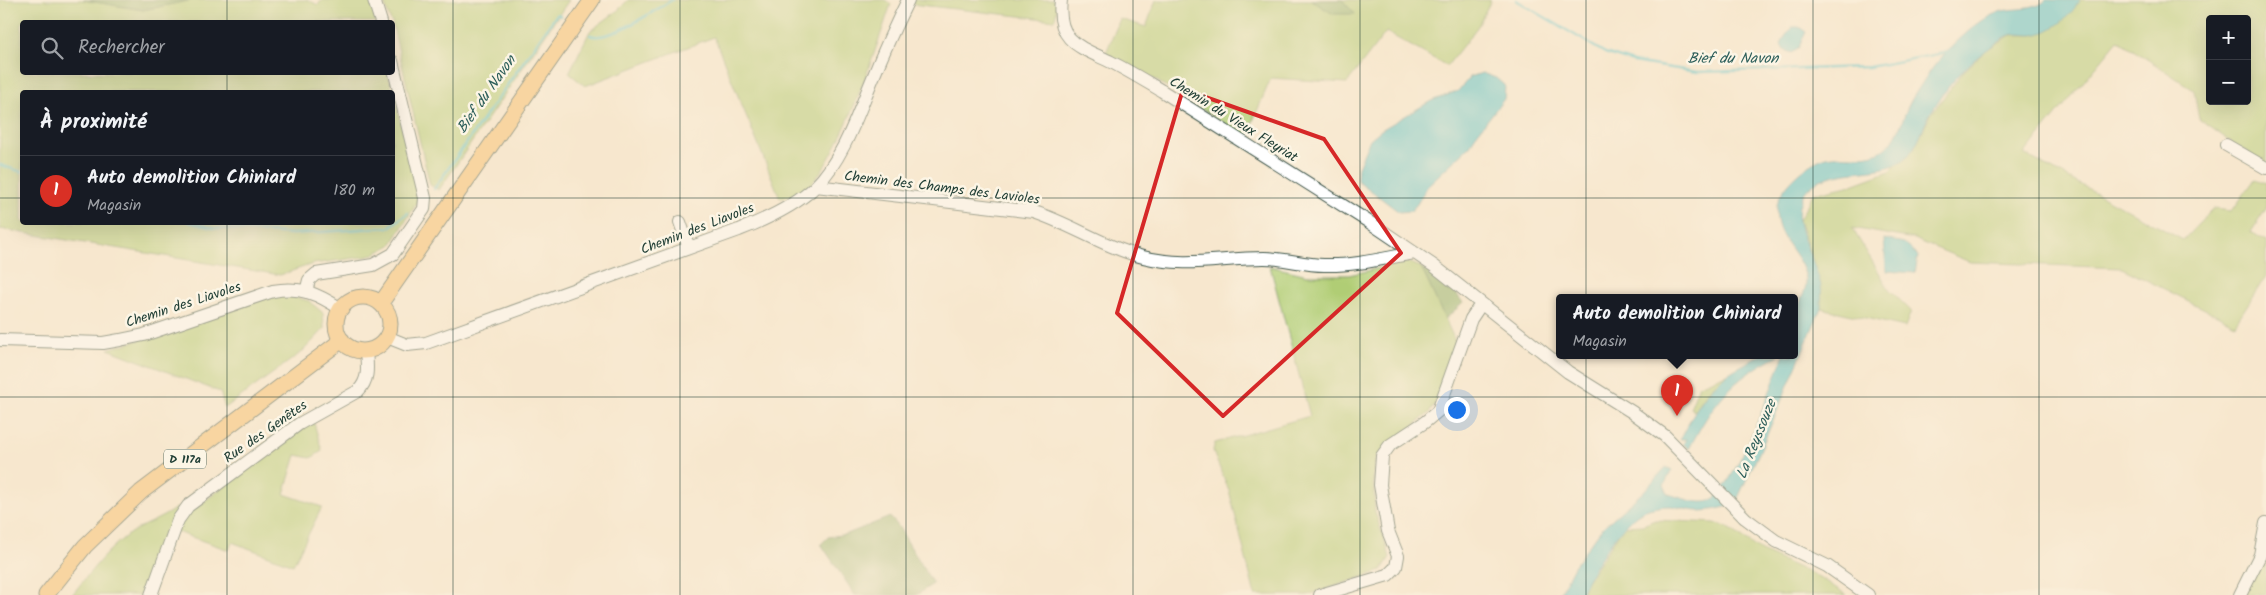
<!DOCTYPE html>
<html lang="fr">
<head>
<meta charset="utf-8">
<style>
  :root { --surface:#171b24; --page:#242831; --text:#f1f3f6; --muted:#9ea1a6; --line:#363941; --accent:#d93025 }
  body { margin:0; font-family:Kalam,sans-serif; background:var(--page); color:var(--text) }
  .controls { position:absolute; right:15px; top:15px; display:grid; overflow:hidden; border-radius:5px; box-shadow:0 5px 20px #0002 }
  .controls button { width:45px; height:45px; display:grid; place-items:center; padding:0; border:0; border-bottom:1px solid var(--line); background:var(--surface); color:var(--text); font:25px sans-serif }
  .you { position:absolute; left:1456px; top:409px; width:18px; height:18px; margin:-12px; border:4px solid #fff; border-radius:50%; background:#1a73e8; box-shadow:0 0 0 8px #1a73e833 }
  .badge { display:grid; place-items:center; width:32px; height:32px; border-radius:50%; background:var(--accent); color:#fff; font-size:16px; font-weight:700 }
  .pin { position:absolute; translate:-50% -41px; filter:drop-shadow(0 1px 2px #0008) }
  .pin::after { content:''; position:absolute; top:26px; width:18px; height:15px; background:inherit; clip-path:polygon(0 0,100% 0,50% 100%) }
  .popup { position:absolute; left:1556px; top:294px; width:242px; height:65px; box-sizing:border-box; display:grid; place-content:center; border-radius:5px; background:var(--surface); filter:drop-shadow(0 1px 4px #0005); font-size:16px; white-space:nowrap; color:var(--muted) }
  .popup b { font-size:19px; color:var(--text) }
  .popup::after { content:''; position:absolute; left:50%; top:100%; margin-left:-10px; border:10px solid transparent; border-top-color:var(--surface) }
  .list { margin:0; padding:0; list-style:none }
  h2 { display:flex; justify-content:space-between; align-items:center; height:65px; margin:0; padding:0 20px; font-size:21px }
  h2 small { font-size:16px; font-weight:400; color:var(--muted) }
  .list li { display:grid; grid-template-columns:32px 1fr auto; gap:15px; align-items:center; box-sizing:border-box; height:70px; padding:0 20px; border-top:1px solid var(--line) }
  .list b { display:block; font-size:19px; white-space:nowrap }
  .list p { margin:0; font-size:16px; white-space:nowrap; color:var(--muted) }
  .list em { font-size:16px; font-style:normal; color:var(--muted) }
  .icon { flex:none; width:28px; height:28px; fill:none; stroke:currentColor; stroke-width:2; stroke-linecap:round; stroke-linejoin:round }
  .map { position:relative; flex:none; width:2266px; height:595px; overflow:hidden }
  .search { position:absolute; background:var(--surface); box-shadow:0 5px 20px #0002; left:20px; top:20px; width:375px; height:55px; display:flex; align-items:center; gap:12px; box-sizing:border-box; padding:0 18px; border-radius:5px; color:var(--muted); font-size:19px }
  .panel { position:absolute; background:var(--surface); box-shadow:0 5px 20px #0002; left:20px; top:90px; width:375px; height:135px; border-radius:5px }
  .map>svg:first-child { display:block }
  .green { fill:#b0cd74; stroke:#688554; fill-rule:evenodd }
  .forest { fill:#8cb066; stroke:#56764d }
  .water { fill:#55c2cb; stroke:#3a8080 }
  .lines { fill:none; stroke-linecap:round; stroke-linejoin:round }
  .stream { stroke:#55c2cb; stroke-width:2.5 }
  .minor-casing { stroke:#3f564b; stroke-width:14 }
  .major-casing { stroke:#3f564b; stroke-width:17 }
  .minor { stroke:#fff; stroke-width:12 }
  .major { stroke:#f8bf6c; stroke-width:15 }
  .marked { fill:none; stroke:#d62828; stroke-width:4; stroke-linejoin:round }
  .grid { fill:none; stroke:#1f3d34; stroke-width:1; stroke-opacity:0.55 }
  .labels { text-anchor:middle; stroke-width:5; stroke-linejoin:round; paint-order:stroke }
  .shield { fill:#fcf5e5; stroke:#617469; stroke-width:1 }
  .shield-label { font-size:12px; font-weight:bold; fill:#1f3d34 }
  .street-label { font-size:14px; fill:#1f3d34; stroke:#fcf5e5 }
  .water-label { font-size:15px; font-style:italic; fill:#2c5e5a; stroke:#fcf5e5 }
</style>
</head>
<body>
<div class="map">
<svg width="2266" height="595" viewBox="0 0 2266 595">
  <rect width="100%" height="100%" fill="#fcf5e5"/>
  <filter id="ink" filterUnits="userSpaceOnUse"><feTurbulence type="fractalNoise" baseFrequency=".02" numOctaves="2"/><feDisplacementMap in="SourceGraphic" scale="10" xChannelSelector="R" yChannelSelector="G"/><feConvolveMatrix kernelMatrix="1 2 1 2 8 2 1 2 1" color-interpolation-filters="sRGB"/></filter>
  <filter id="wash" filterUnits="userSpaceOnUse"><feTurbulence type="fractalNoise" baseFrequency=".0096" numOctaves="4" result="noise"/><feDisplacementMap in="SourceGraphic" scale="20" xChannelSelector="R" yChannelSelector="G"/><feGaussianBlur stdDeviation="1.12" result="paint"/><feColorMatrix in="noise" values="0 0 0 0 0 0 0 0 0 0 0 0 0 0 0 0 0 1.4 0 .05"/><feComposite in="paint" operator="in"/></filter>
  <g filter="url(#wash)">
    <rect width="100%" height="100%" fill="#f7e7ce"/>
    <path class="green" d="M0,0H83L143,10L192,0H308L318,5L322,0H370L376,22H22V72L388,73L420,198L391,245L370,256L313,264L280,275L0,229ZM22,92H392V222H22Z
      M383,0H569L439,190L430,185L392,22H391Z
      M628,0H885L891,4C877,45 837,170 802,192C797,195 787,196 780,198L714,37L585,86L569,73L590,31L616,12Z
      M913,0H1058L1055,20L911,4Z
      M1156,0H1491L1478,26L1447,66L1386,32L1347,83L1271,78L1246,137L1154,79L1105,55L1120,19L1146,27Z
      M2080,0H2266V163L2234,144L2199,119L2194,90L2118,40L2024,154L2183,240L2213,209L2232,211L2255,179L2266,183V209L2251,232L2266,241V276L2235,324L2122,268L1970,262L1914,239L1852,228L1889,289L1911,311L1905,327L1821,308V286L1799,220L1813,194L1852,185L1890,171L1914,148L1931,114L1963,72L1987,49L2011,35H2034ZM2210,19H2247V101H2210Z
      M1407,262L1421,267L1457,345L1436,403L1429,413L1376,457L1373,473L1375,512L1390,557L1381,571L1308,595H1255L1229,490L1215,457L1213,450L1215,443L1310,416L1270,266L1307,275H1349Z
      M284,294L309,301L323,313L324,329L302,352L225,408L220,392L108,349L163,333L262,298Z
      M1729,373L1710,389L1694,411L1690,408L1699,385Z
      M311,421L314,423L322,451L311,458L296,455L284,494L322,507L293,565L232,542L229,550L177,532L182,518Z
      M176,508L180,509L148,595H72C88,575 104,553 125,537C140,525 160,520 176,508Z
      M1655,520L1715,523L1729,528L1761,551L1819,577L1847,595H1581L1585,584L1624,526L1643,525Z
      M2266,546V595H2244Z"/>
    <path class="forest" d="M83,0H192L143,10Z
      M1311,0H1342L1355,14H1333Z
      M1421,267L1454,290L1463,303L1445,319Z
      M890,517L898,526L933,584L916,595H855L821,544L828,537L847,534Z"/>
    <path class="water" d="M2046,0H2080C2070,17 2053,32 2033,35C2026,35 2017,33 2010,35C2003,37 1994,45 1988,49C1965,65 1944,90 1930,114C1921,130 1916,155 1897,164C1867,177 1808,164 1799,206C1794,229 1816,262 1821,286C1822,293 1821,301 1821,308L1759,453L1735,504C1724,508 1710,511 1698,511C1689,511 1680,507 1671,506C1661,506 1646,508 1638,514C1618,528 1589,572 1581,595H1559L1574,566L1603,527L1643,492L1666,467L1672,470L1664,485L1668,494C1680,497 1698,505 1710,501C1734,491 1773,382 1784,355H1794C1795,343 1792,329 1795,317C1797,303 1810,289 1805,274C1797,249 1773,237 1777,206C1780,186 1808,162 1827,157C1844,153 1862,160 1879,152C1900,142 1901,117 1912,99C1920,86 1930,70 1940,59C1956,42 1977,20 1999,12C2014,7 2034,12 2046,0Z
      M1792,27H1799L1806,32L1798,49L1792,53L1784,50L1781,45L1784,38Z
      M1482,73L1496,78L1505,86L1504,99L1475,136L1470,146L1428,185L1417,204L1411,211L1399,212L1357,180L1358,167L1370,139L1381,130L1431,101L1458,91L1470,77Z
      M1884,239L1904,243L1918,256L1915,273L1886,271Z
      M1760,355H1779C1732,379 1713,402 1689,449L1683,444L1686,439H1680C1693,414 1705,390 1729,373C1739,366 1750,362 1760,355Z"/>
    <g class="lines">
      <path class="stream" d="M1516,0L1605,53L1633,62L1697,72L1869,67L1949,52
        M590,35C608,43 655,10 672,0
        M0,165L22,172
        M434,189L555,17L557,14L560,16
        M189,222L213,228L293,234L389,227L408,213"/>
    </g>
  </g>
  <g filter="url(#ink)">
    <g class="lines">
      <defs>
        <path id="minor" d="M374,0L381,22
          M1061,0C1056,42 1080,47 1111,62C1129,71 1145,81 1162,91L1369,222L1434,266L1568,372L1632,412L1665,436L1745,518L1776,541L1827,566L1868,595
          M2226,145L2266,168
          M816,186L1034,212C1071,224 1104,247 1143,257C1187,268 1220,258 1264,258C1284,258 1304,265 1324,265C1354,266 1385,258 1414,253
          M680,222L689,248
          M306,292L309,280L316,274L373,265L393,254L424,209L425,198L392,61
          M387,337L407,345L426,343L739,230C762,221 796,205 815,187C843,159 857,116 872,80C883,53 895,26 908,0
          M0,340L103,343L120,340L144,335L273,291C301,286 318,294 341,309
          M151,595L178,520L188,506L299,424L358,391C370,379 367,366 366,351
          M1320,595L1388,575L1396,567L1398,556L1388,531L1380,485L1382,456L1390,445L1425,422L1438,411L1471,319L1481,304
          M2240,595L2260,555L2266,523"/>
        <path id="major" d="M336 324a27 27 0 1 1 54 0a27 27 0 1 1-54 0Z
          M381,303L592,0
          M46,595L85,546L141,492L342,340"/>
      </defs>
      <use href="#minor" class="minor-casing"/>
      <use href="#major" class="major-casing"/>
      <use href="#minor" class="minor"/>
      <use href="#major" class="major"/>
    </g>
  </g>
  <path d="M0 0H2266V595H0ZM1183,89L1324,139L1401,253L1223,416L1117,313Z" fill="#f7e7ce" fill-opacity=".55" fill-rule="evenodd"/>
  <path class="marked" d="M1183,89L1324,139L1401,253L1223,416L1117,313Z"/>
  <path class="grid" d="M227,0V22M453,0V595M680,0V595M906,0V595M1133,0V595M1360,0V595M1586,0V595M1813,0V595M2039,0V595M227,72V92M0,198H22M392,198H2266M227,222V595M0,397H2266"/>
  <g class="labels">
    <rect class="shield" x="164" y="449.5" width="42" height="19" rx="4"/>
    <g class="shield-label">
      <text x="185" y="463">D 117a</text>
    </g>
    <g class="street-label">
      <text transform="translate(1234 119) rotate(32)" y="5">Chemin du Vieux Fleyriat</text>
      <text transform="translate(942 187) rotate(7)" y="5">Chemin des Champs des Lavioles</text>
      <text transform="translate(697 228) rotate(-21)" y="5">Chemin des Liavoles</text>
      <text transform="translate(183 304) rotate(-18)" y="5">Chemin des Liavoles</text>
      <text transform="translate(265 431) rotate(-35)" y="5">Rue des Genêtes</text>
    </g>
    <g class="water-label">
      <text x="1733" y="63">Bief du Navon</text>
      <text transform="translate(486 94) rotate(-55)" y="5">Bief du Navon</text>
      <text transform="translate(1756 439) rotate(-68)" y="5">La Reyssouze</text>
    </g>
  </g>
</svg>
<div class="controls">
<button>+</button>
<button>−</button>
</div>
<div class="you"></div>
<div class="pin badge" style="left:1677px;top:416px">1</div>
<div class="popup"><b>Auto demolition Chiniard</b>Magasin</div>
<div class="search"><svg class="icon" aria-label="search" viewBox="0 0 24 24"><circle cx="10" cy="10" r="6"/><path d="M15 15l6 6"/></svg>Rechercher</div>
<section class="panel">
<h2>À proximité<small></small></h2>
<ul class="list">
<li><span class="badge">1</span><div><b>Auto demolition Chiniard</b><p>Magasin</p></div><em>180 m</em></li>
</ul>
</section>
</div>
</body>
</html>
